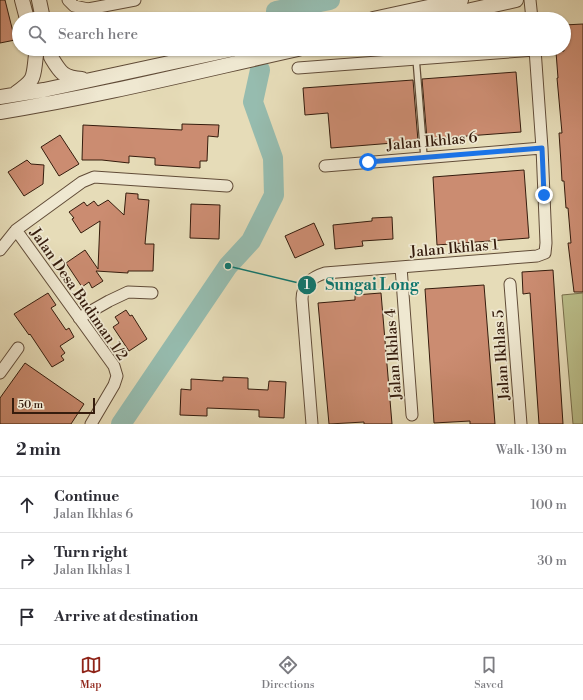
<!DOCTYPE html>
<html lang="en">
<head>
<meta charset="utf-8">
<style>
  :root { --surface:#fff; --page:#f2f2f3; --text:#2b2b33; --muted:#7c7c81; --line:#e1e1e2; --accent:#8f2418 }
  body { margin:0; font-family:"Libre Bodoni",serif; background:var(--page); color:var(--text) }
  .scale { position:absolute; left:12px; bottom:10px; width:83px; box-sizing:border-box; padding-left:4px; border:2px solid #351c0d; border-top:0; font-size:11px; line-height:14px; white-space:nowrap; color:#351c0d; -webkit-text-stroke:3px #efe8d1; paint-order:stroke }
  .stop { position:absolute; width:12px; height:12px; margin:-9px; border:3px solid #1a73e8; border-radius:50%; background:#fff }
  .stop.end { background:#1a73e8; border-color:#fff; box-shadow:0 1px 4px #0008 }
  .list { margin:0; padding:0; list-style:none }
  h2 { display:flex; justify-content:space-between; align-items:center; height:52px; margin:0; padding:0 16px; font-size:17px }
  h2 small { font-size:13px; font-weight:400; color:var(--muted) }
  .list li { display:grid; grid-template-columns:26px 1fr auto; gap:12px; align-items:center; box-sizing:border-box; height:56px; padding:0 16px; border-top:1px solid var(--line) }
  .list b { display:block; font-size:15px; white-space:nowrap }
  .list p { margin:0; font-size:13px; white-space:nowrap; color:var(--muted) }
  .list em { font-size:13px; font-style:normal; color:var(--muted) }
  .icon { flex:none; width:22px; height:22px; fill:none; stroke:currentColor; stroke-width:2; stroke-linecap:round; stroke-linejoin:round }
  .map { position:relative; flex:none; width:583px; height:424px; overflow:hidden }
  .search { position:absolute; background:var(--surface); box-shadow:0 1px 3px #0004; left:12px; right:12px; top:12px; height:44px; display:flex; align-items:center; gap:10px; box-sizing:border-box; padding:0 14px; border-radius:22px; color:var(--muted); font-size:15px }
  .sheet { height:220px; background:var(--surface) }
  nav { display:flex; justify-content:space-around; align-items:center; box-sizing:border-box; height:56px; border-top:1px solid var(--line); background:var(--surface); font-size:11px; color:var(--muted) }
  nav a { display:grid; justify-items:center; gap:2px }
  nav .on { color:var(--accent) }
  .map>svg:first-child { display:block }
  .green { fill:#bbbf8b; stroke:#786e4c }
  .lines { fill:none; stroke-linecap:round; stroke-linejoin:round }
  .river { stroke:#96bcaf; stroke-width:20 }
  .building { fill:#cb8c71; stroke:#351c0d }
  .service-casing { stroke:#614c38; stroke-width:8 }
  .minor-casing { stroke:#614c38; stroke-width:13 }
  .tertiary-casing { stroke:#614c38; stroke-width:16 }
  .service { stroke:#efe8d1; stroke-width:5.5 }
  .minor { stroke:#efe8d1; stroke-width:11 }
  .tertiary { stroke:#efe8d1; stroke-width:14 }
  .route { stroke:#1a73e8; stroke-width:5 }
  .labels { text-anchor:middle; stroke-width:3.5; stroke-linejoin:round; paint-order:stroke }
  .street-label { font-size:15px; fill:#351c0d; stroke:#efe8d1 }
  .leader { fill:none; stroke:#0f766e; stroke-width:1.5 }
  .callout-dot { fill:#0f766e; stroke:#efe8d1; stroke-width:1.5 }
  .mark-label { font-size:12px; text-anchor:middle; font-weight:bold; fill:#fff }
  .callout-label { font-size:16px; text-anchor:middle; font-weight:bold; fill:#0f766e; stroke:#efe8d1; stroke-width:3.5; stroke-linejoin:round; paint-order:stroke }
</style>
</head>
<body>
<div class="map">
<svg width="583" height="424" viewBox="0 0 583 424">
  <rect width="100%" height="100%" fill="#e6dcb8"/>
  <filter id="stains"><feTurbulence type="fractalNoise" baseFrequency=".005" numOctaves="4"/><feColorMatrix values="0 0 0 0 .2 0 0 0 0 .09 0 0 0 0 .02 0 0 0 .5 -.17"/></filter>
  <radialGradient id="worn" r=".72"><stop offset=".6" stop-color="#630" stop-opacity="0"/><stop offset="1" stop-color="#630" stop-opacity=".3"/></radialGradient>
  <path class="green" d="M583,293V424H573L562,295Z"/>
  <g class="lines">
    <path class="river" d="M276,11L330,0
      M121,424L228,266L251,241L274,195L273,158L253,102L260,70"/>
  </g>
  <path class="building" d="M0,0H5L15,40L0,43Z
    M583,24V292H574L568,243H571L568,208H566L564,181H562L561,163L559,133H562L557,78H558L556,52L564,51V25Z
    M516,72L521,132L427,139L422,79Z
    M413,80L418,141L331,148L328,113L305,115L303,88Z
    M182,124L219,125L218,137L208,136L207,161H200V168L155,165V158L129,156V163L102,160H82L83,125L182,130Z
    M60,135L79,164L59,176L41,147Z
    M27,160L31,164L44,165L43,184L24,196L8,172Z
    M524,170L529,238L437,245L433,177Z
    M126,193L138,194V199L149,200L145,244H154L153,271H128V273L96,271L103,281L92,288L89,282L82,287L66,263L85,250L98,269L100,221L81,233L72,219L74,218L69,212L84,202L87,206L94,201L98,206L108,200L124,215Z
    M191,204L220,205L219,239L190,238Z
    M392,217L393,239L362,241L363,246L335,249L333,225L372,221V218Z
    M314,223L324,245L295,258L285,236Z
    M553,270L563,424H539L530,293L523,294L522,272Z
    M484,285L495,424H470V421L434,423L425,289Z
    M48,293L56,305L51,308L66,330L69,328L74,337L60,346L65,353L61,356L64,360L52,367L30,334L29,335L14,314Z
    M381,293L392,424H364V422L329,424L318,303L355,300V295Z
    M126,310L130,316L132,315L147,339L129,351L113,327L119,323L115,317Z
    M25,363L84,404L71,424H0V398Z
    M223,377L248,378V389L268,390L269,381L286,382L284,418L259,417V410L207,408V416L180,415L181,389L191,390V379L223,381Z"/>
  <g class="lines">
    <defs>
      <path id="service" d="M416,58L424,157"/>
      <path id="minor" d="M68,0L74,6L88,9L135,0
        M530,0L532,19
        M298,68L535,50
        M325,166L542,148
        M16,230L114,366L117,376L114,385L91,424
        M0,250L16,230L82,182L94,177L227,186
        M401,267L412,415
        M510,284L521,424
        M79,318L109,301L128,292L152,293
        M0,373L18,348
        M312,424L302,299C302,285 312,277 325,273L537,256L545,253L546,243L542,148L535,49"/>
      <path id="tertiary" d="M22,0L27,19
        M39,0L43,19
        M373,19L461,0
        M431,19L516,0
        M51,57C60,72 63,78 82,79
        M16,93C36,79 33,78 36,55
        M0,97L44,90L234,49
        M0,112C100,96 199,71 298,49"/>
    </defs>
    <use href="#service" class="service-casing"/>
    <use href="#minor" class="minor-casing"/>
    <use href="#tertiary" class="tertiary-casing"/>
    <use href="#service" class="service"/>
    <use href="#minor" class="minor"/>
    <use href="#tertiary" class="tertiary"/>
  </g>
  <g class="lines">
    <path class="route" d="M368,162L542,148L544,195"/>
  </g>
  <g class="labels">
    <g class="street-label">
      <text transform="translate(432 141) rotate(-5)" y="5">Jalan Ikhlas 6</text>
      <text transform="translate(454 248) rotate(-5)" y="5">Jalan Ikhlas 1</text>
      <text transform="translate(79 294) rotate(55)" y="5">Jalan Desa Budiman 1/2</text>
      <text transform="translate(393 354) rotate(-94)" y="5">Jalan Ikhlas 4</text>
      <text transform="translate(501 355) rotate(-94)" y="5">Jalan Ikhlas 5</text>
    </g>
  </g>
  <path class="leader" d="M228 266L307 285"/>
  <g class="callout-dot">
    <circle cx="228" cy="266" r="4"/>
    <circle cx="307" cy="285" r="10"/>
  </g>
  <g class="mark-label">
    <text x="307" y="289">1</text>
  </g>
  <g class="callout-label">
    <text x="372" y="290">Sungai Long</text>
  </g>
  <rect width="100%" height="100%" filter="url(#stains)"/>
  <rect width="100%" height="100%" fill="url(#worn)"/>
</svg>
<div class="scale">50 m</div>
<div class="stop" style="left:368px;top:162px"></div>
<div class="stop end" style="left:544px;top:195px"></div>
<div class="search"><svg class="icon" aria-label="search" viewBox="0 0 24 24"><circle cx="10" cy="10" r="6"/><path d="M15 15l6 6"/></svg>Search here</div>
</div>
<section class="sheet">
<h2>2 min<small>Walk · 130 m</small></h2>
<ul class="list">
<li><svg class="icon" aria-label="ahead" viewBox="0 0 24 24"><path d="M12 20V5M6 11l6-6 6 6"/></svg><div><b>Continue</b><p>Jalan Ikhlas 6</p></div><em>100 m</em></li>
<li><svg class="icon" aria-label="right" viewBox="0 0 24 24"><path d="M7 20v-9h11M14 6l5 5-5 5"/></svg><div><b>Turn right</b><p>Jalan Ikhlas 1</p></div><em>30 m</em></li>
<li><svg class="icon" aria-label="arrive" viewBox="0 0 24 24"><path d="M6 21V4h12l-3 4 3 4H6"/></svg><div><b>Arrive at destination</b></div></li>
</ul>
</section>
<nav>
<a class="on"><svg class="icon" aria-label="map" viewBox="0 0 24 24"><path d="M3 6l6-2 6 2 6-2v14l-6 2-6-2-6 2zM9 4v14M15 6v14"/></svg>Map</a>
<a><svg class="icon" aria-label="directions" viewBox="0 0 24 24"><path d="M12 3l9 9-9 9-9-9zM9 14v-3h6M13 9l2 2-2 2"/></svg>Directions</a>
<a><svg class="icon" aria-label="saved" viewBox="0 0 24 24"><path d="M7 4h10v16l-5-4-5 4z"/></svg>Saved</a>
</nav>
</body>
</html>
